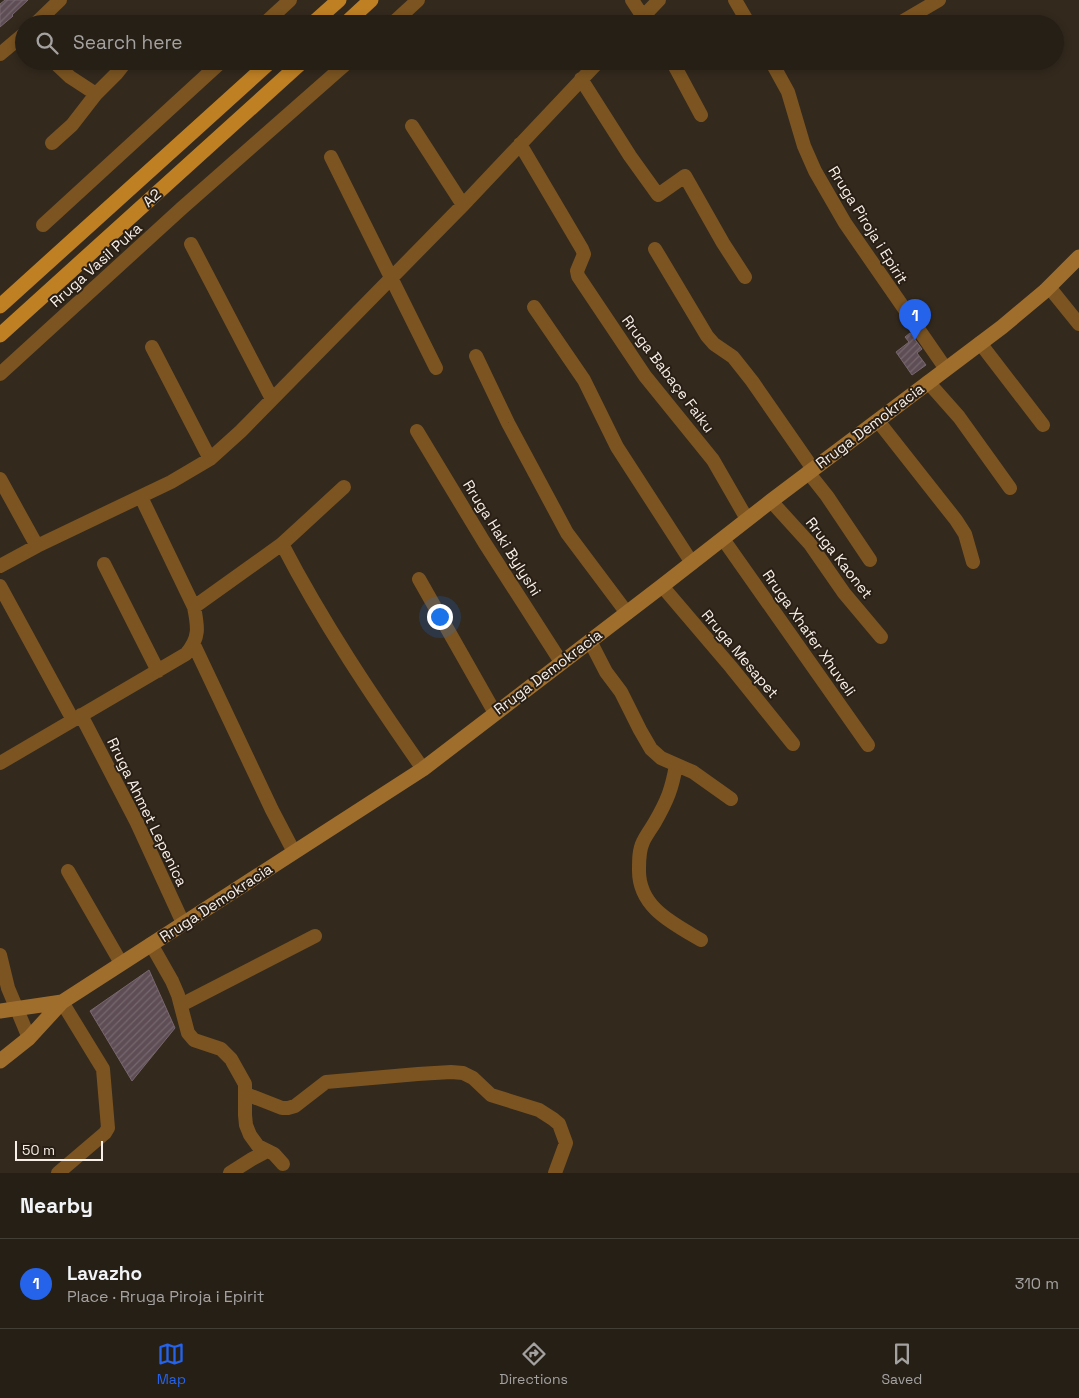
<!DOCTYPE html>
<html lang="en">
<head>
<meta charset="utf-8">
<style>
  :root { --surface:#261f16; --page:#2e271f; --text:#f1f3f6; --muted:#a4a2a1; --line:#423d35; --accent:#2563eb }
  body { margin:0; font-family:"Space Grotesk",sans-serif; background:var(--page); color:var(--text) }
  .scale { position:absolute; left:15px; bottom:12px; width:88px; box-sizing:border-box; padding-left:5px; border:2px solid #f7efe8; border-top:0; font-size:14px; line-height:18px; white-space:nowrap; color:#f7efe8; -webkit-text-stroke:4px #291f14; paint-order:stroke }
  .you { position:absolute; left:439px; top:616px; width:18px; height:18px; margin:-12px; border:4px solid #fff; border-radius:50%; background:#1a73e8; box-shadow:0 0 0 8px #1a73e833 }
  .badge { display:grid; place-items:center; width:32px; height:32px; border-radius:50%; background:var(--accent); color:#fff; font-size:16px; font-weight:700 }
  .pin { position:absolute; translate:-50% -41px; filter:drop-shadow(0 1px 2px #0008) }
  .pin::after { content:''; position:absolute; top:26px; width:18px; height:15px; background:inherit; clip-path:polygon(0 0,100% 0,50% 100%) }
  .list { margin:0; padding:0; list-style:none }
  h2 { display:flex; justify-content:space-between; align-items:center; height:65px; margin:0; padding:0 20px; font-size:21px }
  h2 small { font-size:16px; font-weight:400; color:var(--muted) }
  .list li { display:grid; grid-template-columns:32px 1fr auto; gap:15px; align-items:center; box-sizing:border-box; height:90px; padding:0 20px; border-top:1px solid var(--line) }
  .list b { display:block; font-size:19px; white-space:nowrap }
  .list p { margin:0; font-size:16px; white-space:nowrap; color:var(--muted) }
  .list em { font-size:16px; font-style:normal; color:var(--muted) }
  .icon { flex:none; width:28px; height:28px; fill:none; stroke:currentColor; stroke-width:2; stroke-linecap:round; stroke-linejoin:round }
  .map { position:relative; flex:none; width:1079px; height:1173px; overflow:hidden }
  .search { position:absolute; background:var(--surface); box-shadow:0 2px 8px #0003; left:15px; right:15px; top:15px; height:55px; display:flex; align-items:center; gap:12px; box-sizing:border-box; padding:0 18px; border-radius:28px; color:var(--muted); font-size:19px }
  .sheet { height:155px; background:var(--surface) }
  nav { display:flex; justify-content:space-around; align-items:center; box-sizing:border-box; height:70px; border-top:1px solid var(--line); background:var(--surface); font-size:14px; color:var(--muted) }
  nav a { display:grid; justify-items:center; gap:2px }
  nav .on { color:var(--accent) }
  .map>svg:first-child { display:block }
  .building { fill:url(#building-hatch); stroke:#78676f }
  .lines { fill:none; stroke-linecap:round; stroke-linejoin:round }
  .street { stroke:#7b5421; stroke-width:14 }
  .secondary { stroke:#9f6e2d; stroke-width:15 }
  .primary { stroke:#bf8024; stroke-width:15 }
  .labels { text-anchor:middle; stroke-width:4; stroke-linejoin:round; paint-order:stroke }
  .street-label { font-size:15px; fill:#f7efe8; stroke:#291f14 }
</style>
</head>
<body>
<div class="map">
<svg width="1079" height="1173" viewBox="0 0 1079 1173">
  <defs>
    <pattern id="building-hatch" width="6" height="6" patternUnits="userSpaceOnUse" patternTransform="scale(1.25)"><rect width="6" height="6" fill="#5e4d55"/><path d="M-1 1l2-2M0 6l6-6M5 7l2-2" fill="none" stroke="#76676d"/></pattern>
  </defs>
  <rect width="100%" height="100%" fill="#33291d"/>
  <path class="building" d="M5,0H28L12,15L13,16L0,27V4Z
    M910,333L922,349L917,353L926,365L912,375L896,352L909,342L905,337Z
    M149,970L175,1028L132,1081L90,1011Z"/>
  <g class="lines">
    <path class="street" d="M632,0L647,23
      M735,0L749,24
      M35,24L60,0
      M264,24L290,0
      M392,24L418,0
      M636,24L659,0
      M898,24L939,0
      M0,54L24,34
      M53,61L70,77L96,94
      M672,61L701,115
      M771,61L788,92L804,146L815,171L845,223L946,369
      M581,79L630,156L658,195L685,176L723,243L745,277
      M412,126L463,205
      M52,143L72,125L96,94L117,73L124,64
      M520,144L582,249L584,254L577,271L578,276L645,376L713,460L747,519
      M331,157L436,368
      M43,225L222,61
      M191,244L272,399
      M655,249L707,336L714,344L733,357L752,381L813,469
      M1049,287L1079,324
      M534,307L584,380L617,447L692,563
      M980,343L1043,425
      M152,347L210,459
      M476,356L508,423L567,533L627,613
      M0,374L182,208L349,61
      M928,382L959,417L1010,488
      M878,421L956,520L965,534L973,562
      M417,431L484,542L561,662
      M808,472L827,496L870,560
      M0,479L37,546
      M771,501L810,544L844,593L881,637
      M723,539L868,745
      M282,544C323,623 372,696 423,769
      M104,564L158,671
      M0,566L37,546L171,482L210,459L241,431L463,205L599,61
      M419,579L495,713
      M0,586L73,720
      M662,586L731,667L793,744
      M194,607L282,544L344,487
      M590,641L606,672L621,692L640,730L651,749L661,758L693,772L731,799
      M194,645L272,810L294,852
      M81,715L137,823L183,923
      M0,763L186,654C200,638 198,627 194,607L141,497
      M676,765C672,789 667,801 655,822C651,829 646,835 643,842C639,850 639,860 639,869C638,907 672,923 701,940
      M68,871L121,963
      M151,944L172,981L178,995L188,1033L194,1040L221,1049L231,1059L245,1084V1115L246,1125L250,1135L258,1146L274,1154L283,1164
      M0,955L8,988L29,1038
      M181,1005L315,936
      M246,1094L282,1108H288L295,1106L326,1082L418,1074L451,1072L463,1073L473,1078L491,1095L539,1110L553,1119L559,1124L566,1143L555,1173
      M58,1173L105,1133L108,1128L103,1069L62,1002
      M230,1173L252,1159L267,1151"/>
    <path class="secondary" d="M0,1011L62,1002
      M0,1061L29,1038L62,1002L423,769L662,586L771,501L1002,327L1045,291L1079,257"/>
    <path class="primary" d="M312,24L339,0
      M345,24L371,0
      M0,306L271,61
      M0,335L303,61"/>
  </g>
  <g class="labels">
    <g class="street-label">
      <text transform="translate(152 198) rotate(-42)" y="5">A2</text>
      <text transform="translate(868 225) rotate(58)" y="5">Rruga Piroja i Epirit</text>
      <text transform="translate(96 265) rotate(-42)" y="5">Rruga Vasil Puka</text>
      <text transform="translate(668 374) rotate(53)" y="5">Rruga Babaçe Faiku</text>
      <text transform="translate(870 426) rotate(-37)" y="5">Rruga Demokracia</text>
      <text transform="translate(502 538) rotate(58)" y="5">Rruga Haki Bylyshi</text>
      <text transform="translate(839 558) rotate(52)" y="5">Rruga Kaonet</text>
      <text transform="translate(809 633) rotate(55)" y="5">Rruga Xhafer Xhuveli</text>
      <text transform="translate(740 654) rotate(50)" y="5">Rruga Mesapet</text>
      <text transform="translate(548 672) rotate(-37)" y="5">Rruga Demokracia</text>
      <text transform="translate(147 812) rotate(64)" y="5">Rruga Ahmet Lepenica</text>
      <text transform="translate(216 903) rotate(-33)" y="5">Rruga Demokracia</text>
    </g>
  </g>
</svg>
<div class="scale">50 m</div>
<div class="you"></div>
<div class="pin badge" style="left:915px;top:340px">1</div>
<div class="search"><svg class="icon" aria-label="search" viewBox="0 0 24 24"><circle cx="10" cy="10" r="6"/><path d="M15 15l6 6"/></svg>Search here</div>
</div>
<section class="sheet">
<h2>Nearby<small></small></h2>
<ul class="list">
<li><span class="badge">1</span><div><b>Lavazho</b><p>Place · Rruga Piroja i Epirit</p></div><em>310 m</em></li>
</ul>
</section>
<nav>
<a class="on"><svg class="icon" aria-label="map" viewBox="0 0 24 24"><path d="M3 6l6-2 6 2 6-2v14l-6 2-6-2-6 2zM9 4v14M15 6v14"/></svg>Map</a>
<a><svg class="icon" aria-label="directions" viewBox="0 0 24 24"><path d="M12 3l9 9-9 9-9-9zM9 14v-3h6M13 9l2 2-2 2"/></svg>Directions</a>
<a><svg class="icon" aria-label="saved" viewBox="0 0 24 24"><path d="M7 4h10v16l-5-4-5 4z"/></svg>Saved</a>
</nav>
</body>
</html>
